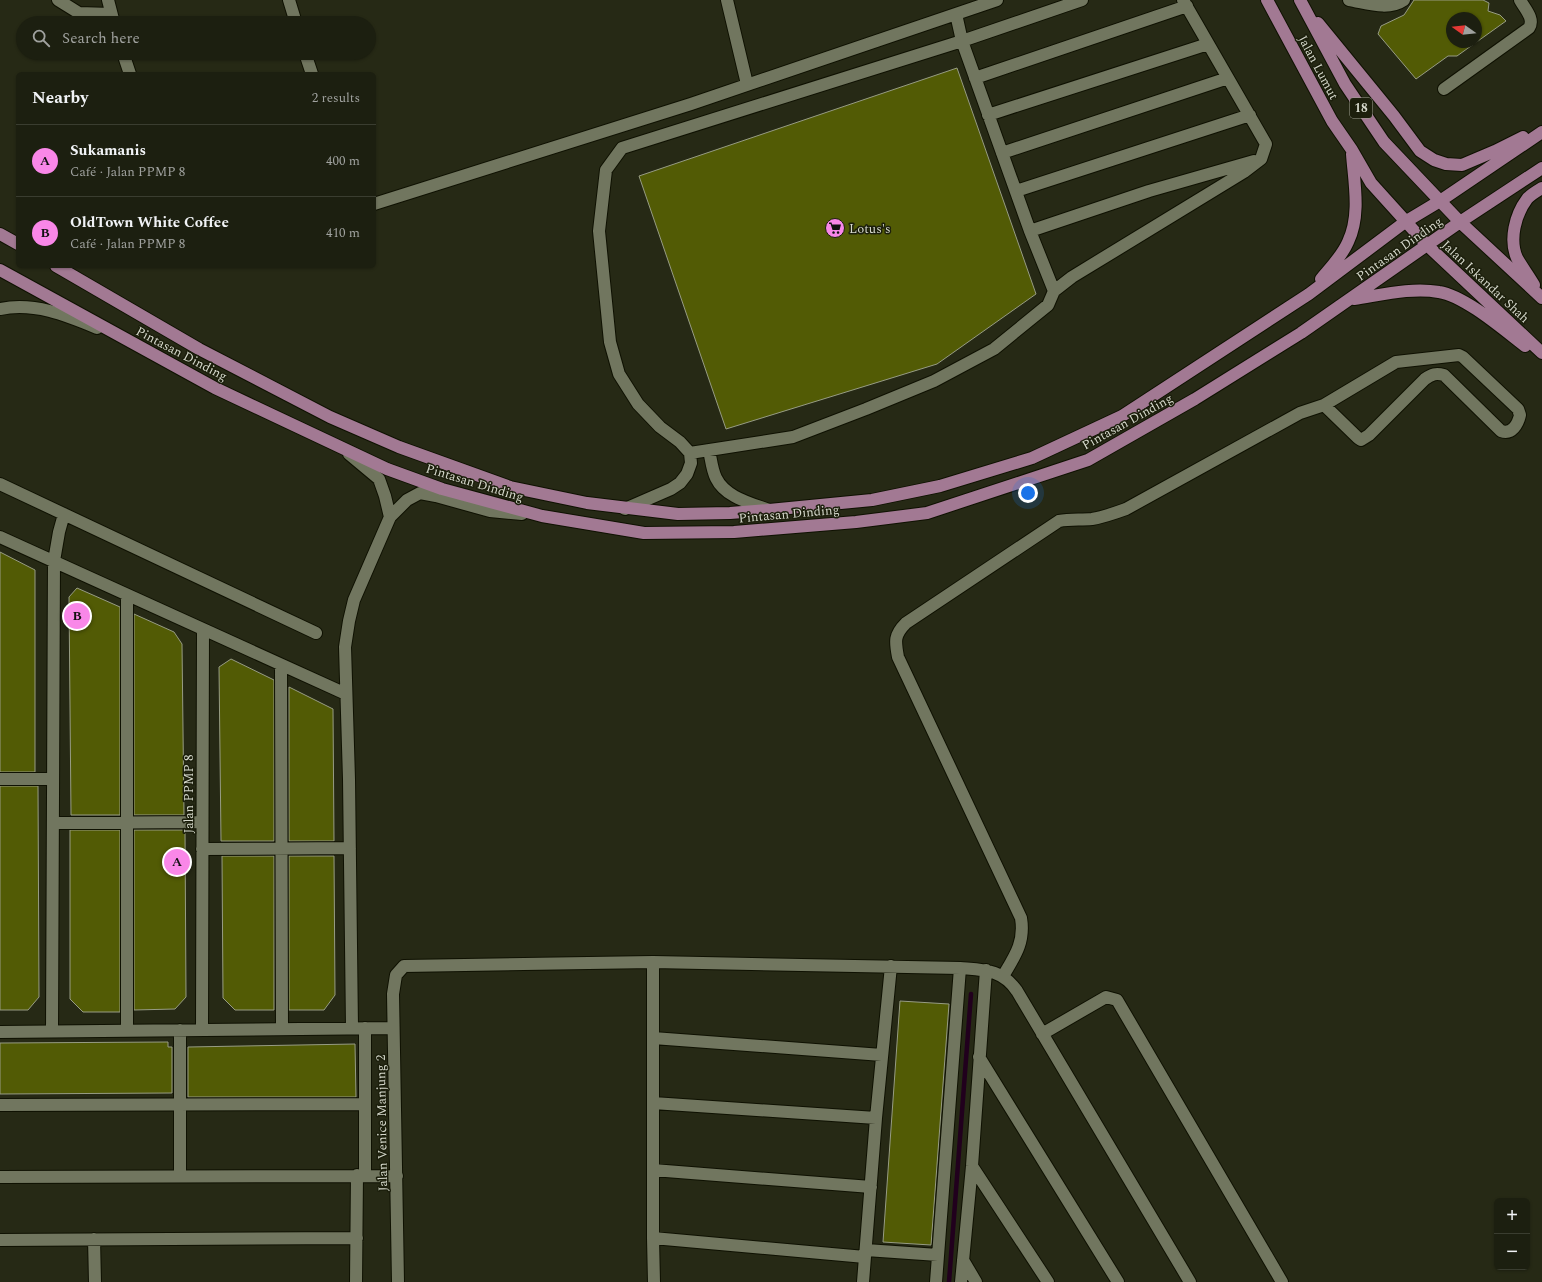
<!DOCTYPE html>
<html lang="en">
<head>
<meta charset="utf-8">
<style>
  :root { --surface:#1c1f10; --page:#292c1e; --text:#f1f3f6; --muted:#a0a29f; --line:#3a3d30; --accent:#f987e8 }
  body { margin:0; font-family:Spectral,serif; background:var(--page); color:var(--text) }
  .controls { position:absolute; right:12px; bottom:12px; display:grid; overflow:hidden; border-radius:6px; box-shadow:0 1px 3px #0004 }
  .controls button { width:36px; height:36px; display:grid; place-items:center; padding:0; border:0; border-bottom:1px solid var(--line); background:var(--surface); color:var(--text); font:20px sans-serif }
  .compass { position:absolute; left:1446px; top:12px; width:36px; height:36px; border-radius:50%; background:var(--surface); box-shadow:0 1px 3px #0004; rotate:285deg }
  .you { position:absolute; left:1028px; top:493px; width:14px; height:14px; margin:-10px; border:3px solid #fff; border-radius:50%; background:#1a73e8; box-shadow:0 0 0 6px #1a73e833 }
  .badge { display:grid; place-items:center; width:26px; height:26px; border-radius:50%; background:var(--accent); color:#111; font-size:13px; font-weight:700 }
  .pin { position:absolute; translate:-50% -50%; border:2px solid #fff; box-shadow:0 1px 4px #0006 }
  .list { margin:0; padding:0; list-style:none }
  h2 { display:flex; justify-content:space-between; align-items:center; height:52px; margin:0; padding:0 16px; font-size:17px }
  h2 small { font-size:13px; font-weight:400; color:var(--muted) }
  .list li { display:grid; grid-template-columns:26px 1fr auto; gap:12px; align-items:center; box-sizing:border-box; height:72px; padding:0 16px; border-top:1px solid var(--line) }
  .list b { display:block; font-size:15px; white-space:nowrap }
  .list p { margin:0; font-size:13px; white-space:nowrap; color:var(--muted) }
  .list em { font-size:13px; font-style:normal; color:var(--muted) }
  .icon { flex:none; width:22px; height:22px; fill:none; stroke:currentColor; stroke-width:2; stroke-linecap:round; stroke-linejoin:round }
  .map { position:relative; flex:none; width:1542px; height:1282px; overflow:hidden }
  .search { position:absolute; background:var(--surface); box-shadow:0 1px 3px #0004; left:16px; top:16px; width:360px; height:44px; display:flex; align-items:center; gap:10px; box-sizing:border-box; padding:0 14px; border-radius:22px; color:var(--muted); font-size:15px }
  .panel { position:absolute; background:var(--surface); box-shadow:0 1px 3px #0004; left:16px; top:72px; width:360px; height:196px; border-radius:6px }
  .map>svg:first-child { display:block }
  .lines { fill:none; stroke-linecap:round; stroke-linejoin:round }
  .stream { stroke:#21001d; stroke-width:4.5 }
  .building { fill:#525b05; stroke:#979c84; fill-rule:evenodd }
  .minor-casing { stroke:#0f1102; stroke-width:14 }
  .major-casing { stroke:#0f1102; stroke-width:14 }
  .minor { stroke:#71765f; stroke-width:12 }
  .major { stroke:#a27993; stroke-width:12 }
  .labels { text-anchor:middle; stroke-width:3; stroke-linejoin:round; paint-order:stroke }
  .shield { fill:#1c1f0c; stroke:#9ea092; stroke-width:1 }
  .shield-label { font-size:12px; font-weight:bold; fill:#d5d8cb }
  .street-label { font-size:13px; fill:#d5d8cb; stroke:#1c1f0c }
  .poi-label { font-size:13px; fill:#d5d8cb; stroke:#1c1f0c; text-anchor:start }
</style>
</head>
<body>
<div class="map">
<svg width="1542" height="1282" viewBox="0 0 1542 1282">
  <rect width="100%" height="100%" fill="#262915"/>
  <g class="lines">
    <path class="stream" d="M949,1282L971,994"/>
  </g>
  <path class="building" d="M1414,0H1483L1489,3L1488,11L1500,15L1506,21L1457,56H1448L1416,79L1378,34L1381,26L1404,15ZM1452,18H1476V42H1452Z
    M957,68L1036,294L937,364L726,429L639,176Z
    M0,552L35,570V772H0Z
    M77,588L120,607V815H71L69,597Z
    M134,614L174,632L182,644L184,815H134Z
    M231,659L274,680V841H221L219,667Z
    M289,687L333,709L334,841H289Z
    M0,786H38L39,997L28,1010H0Z
    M70,830H120V1012H83L70,999Z
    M134,830H185L186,997L175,1009L134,1010Z
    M222,856H274V1010H235L223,998Z
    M289,856H334L335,995L324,1010H289Z
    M900,1001L949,1004L931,1245L883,1242Z
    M168,1042V1047H172V1093L0,1094V1043Z
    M355,1044L356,1097H188V1047Z"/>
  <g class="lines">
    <defs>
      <path id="minor" d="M58,0L79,13L111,14
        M108,0L114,23
        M289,0L296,23
        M727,0L747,84
        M1349,0C1367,3 1388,11 1404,0
        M956,14L962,41L1082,0
        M123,53L130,74
        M305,53L312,74
        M975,78L1187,6
        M1444,89L1529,28C1535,19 1525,9 1520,0
        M988,115L1208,44
        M1002,153L1228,78
        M1016,191L1250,115
        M374,204L691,104L997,0
        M1030,231L1149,191L1254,161
        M0,309C34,302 66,315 97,328
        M709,450C711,459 712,470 716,478C725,497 750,503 769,510
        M690,453L793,437L866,409L934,381L994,349L1048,305L1054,291L1072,277L1244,172L1261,159L1266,144L1183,0
        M349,454L379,479L385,496L390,517
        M0,484L316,633
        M625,509L671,489L680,483L687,474L691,463L690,453L680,442L660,427L638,404L619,374L610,342L599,231L606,170L622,148L962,41L1030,231L1054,291
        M0,537L346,694
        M281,665L282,1029
        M0,779H53
        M53,823L202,822
        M202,849L350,848
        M653,962V1238L654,1282
        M1003,976C1015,956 1025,942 1021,918L898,657C895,641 894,635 906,623L1059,521C1070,519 1080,520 1092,519C1104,517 1115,513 1126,509L1300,413L1324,405L1396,362L1459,355L1463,357L1518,409L1520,415C1518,424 1512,435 1501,431L1444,375C1436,373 1432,374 1425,379L1369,435L1361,440L1358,438L1324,405
        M352,1028L349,779L345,647L349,621L354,600L390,517L407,500L420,493L436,496L490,511L522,514
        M180,1030V1176
        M202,1030L203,630
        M52,1031L54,561L59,532L64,514
        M127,1031V595
        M0,1032L393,1028
        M1042,1034L1106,997L1117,1000L1282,1282
        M653,1038L882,1055
        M979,1057L1118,1282
        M653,1103L876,1118
        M0,1105L365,1104
        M972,1166L1048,1282
        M653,1170L871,1187
        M365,1175V1028
        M0,1177L397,1176
        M653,1238L865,1257
        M94,1239L95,1282
        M0,1240L357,1238
        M866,1250L938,1255
        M963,1260L976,1282
        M356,1282L357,1175
        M398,1282L393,994L396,975L404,966L653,962L960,968C983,970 1002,969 1017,991L1190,1282
        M863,1282L876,1118L891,966
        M936,1282L960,968
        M961,1282L972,1166L986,970"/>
      <path id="major" d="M1267,0L1332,121L1352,150L1371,183L1427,245L1542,353
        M1300,0L1345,84L1384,142L1460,222L1542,298
        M1318,23L1394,116L1420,151L1434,160L1446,164L1462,165L1495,151L1523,137
        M0,234L18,244
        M56,266L199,349L330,417L399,447L510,487L587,503L678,514L730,513L769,510L872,500L940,486L1032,458L1122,416L1309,294L1405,222L1440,201L1542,132
        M0,270L215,388L387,469L442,489L542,516L644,533L734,532L856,522L927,513L1088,460L1195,399L1301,333L1460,222L1542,168
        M1321,279C1331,267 1342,256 1348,242C1361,215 1354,182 1352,154
        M1534,285C1529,276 1522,267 1517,258C1509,240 1515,215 1527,199C1530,195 1537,191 1542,188
        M1354,299C1381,295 1412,287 1439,292C1465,296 1504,330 1525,346"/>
    </defs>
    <use href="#minor" class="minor-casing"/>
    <use href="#major" class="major-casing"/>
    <use href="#minor" class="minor"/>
    <use href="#major" class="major"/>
  </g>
  <defs>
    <symbol id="supermarket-disc" viewBox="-11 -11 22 22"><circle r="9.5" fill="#f987e8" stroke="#1c1f0c"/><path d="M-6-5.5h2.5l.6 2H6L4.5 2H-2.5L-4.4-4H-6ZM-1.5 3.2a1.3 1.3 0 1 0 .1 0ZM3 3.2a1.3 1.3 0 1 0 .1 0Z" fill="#111"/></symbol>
  </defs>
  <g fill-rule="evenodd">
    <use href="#supermarket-disc" x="824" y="217" width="22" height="22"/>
  </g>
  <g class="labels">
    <rect class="shield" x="1350" y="98" width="22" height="20" rx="3"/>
    <g class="shield-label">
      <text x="1361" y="112">18</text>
    </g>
    <g class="street-label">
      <text transform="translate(1319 67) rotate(62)" y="5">Jalan Lumut</text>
      <text transform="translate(1399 248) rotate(-35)" y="5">Pintasan Dinding</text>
      <text transform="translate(1486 281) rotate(43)" y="5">Jalan Iskandar Shah</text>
      <text transform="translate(182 353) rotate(28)" y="5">Pintasan Dinding</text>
      <text transform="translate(1127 421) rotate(-29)" y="5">Pintasan Dinding</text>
      <text transform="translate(475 482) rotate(17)" y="5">Pintasan Dinding</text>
      <text transform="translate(789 513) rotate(-5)" y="5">Pintasan Dinding</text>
      <text transform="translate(188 794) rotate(-90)" y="5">Jalan PPMP 8</text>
      <text transform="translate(381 1123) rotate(-91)" y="5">Jalan Venice Manjung 2</text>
    </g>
    <g class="poi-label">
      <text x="849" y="233">Lotus's</text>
    </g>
  </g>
</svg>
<div class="controls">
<button>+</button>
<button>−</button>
</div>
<svg class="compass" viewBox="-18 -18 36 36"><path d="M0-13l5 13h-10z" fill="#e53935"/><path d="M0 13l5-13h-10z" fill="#a0a29f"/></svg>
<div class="you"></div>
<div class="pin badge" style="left:177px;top:862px">A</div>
<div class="pin badge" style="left:77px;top:616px">B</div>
<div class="search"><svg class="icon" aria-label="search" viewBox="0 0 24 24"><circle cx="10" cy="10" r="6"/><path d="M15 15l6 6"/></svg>Search here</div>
<section class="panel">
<h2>Nearby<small>2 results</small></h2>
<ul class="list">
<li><span class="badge">A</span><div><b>Sukamanis</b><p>Café · Jalan PPMP 8</p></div><em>400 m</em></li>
<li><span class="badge">B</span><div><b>OldTown White Coffee</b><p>Café · Jalan PPMP 8</p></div><em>410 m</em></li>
</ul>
</section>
</div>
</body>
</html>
